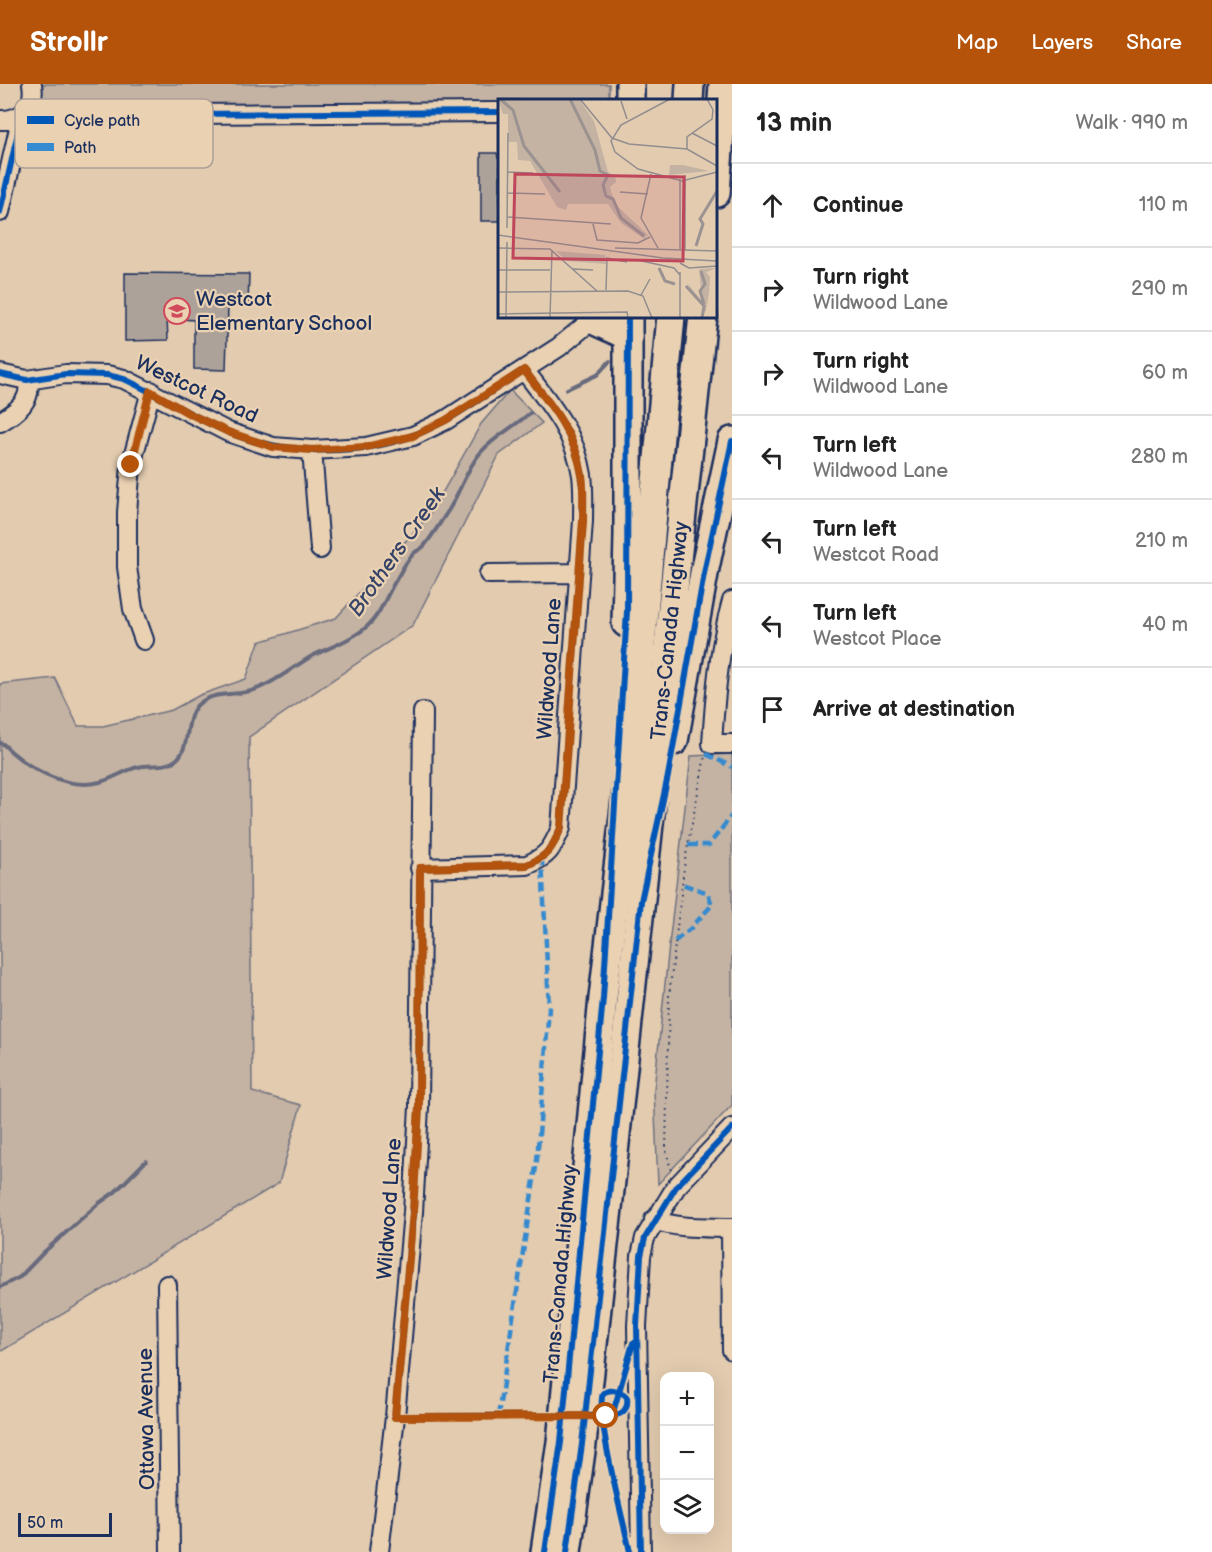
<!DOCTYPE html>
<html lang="en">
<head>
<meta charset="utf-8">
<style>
  :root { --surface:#fff; --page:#f6f6f6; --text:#222; --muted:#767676; --line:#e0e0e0; --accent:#b45309 }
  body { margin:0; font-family:"Balsamiq Sans",sans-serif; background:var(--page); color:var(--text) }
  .controls { position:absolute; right:18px; bottom:18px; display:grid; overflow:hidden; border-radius:12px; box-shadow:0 6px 24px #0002 }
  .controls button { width:54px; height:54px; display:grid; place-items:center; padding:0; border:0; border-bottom:2px solid var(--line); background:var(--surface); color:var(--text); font:30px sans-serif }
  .scale { position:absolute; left:18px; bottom:15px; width:94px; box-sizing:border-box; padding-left:6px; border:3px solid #1b2f5e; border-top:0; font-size:16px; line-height:21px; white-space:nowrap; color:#1b2f5e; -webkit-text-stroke:4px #ead1b2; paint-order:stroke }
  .stop { position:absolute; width:18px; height:18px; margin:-14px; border:4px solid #b45309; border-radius:50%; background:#fff }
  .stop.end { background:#b45309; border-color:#fff; box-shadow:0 2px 6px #0008 }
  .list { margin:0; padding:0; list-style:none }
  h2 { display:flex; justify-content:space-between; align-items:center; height:78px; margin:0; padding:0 24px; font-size:26px }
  h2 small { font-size:20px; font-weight:400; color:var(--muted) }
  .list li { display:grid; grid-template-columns:39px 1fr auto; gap:18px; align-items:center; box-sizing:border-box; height:84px; padding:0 24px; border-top:2px solid var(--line) }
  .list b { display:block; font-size:22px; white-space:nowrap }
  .list p { margin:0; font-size:20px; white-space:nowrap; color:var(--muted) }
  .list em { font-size:20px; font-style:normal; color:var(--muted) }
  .icon { flex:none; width:33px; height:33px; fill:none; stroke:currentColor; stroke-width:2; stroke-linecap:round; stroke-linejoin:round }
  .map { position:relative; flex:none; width:732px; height:1468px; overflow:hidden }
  header { display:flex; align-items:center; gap:36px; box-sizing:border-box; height:84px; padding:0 30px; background:var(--accent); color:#fff }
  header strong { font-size:28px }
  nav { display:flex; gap:33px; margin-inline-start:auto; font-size:21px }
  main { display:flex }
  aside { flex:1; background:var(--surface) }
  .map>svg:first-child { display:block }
  .green { fill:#c4b3a3; stroke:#707180; stroke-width:1.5 }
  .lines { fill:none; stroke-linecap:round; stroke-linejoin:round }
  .stream { stroke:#686a7d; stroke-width:4 }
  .building { fill:#ada299; stroke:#1b2f5e; stroke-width:1.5 }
  .minor-casing { stroke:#1b2f5e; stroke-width:22 }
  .highway-casing { stroke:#1b2f5e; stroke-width:32 }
  .path { stroke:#1b2f5e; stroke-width:2; stroke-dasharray:1.5 4.5; stroke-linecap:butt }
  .minor { stroke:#ead1b2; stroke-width:18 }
  .highway { stroke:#ead1b2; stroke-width:27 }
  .highway-bridge-casing { stroke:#1b2f5e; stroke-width:32; stroke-linecap:butt }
  .highway-bridge { stroke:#ead1b2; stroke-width:27 }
  .quiet { stroke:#368acf; stroke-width:4.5; stroke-dasharray:9 4.5; stroke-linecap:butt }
  .cycleway-casing { stroke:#ead1b2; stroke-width:10 }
  .cycleway { stroke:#0057b8; stroke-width:6 }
  .route { stroke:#b45309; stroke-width:8 }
  .labels { text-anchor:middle; stroke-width:4.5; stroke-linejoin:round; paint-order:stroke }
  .poi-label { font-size:21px; fill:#1b2f5e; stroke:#ead1b2; text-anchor:start }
  .street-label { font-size:21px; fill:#1b2f5e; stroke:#ead1b2 }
  .water-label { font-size:22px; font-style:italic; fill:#354368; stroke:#ead1b2 }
  .inset-river { fill:none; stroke:#9b9292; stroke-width:3 }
  .inset-road { fill:none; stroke:#928d8f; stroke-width:1.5 }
  .view { fill:#bf465b; fill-opacity:0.15; stroke:#bf465b; stroke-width:3 }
  .inset-edge { fill:none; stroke:#1b2f5e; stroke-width:3 }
  .key { fill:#ead1b2; stroke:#aca099; stroke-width:1.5 }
  .key-label { font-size:16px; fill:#1b2f5e }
</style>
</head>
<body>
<header>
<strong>Strollr</strong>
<nav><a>Map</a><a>Layers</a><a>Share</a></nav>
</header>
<main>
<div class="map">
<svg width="732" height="1468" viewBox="0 0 732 1468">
  <rect width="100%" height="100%" fill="#e2cbaf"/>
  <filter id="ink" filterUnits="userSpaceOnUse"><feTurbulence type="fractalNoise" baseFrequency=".0167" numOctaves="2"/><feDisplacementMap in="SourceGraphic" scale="12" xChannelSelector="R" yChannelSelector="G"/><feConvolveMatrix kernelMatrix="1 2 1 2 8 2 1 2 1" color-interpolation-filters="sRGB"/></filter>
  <g filter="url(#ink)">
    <path class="green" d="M37,0H609V16H500L499,21L34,26Z
      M510,306L542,339L499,371L413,541L249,653L252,1008L301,1021L279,1099L0,1268V600L55,594L78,642H103L172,626L200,611L246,595L259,558L336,534L431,429L481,340Z
      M732,670V1021L658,1100L654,1006L669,861L691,672Z"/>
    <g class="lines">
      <path class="stream" d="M567,305L597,291L610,277
        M0,659L3,660C26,683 66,707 100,698C113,695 125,686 138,683C150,680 167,684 177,675C192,661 183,630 201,618C216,607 238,612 254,606C275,599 293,583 312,572C330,563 349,557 364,545C380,533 386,512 396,496C401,487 407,476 414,469C418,466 422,465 425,461C433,451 440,439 448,427C460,409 466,385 481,368C495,352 514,343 530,329
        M0,1203L20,1193L44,1168L98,1120L115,1108L146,1077"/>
    </g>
    <path class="building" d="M481,69H497L498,74H500V137H481Z
      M125,189L249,190L248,222H228L226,286L194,285V236L167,234L168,256L125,257Z"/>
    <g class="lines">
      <defs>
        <path id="minor" d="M22,31L500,28
          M0,36C22,37 36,22 32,0
          M0,128L22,31
          M0,290L27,296L66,290L107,291L124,295L228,348L273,363L312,366L366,363L413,352L446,336L559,263L597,232
          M0,338C15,329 34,316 27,296
          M312,366L320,465
          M489,490L578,489
          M732,517C719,563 715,612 712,660H732
          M144,556L133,525L127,483V428L131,381L151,307
          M420,784L527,781C548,772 552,765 561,744L583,437C583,422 584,406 582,391C576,350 548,317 524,286
          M654,1136C679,1145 706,1143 732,1144
          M731,1144L732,1266
          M167,1201L170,1468
          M379,1468L395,1333L413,1128L419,1023L423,628
          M641,1468L637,1242L641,1172L645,1154L676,1103L732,1044"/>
        <g id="highway">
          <path d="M630,16V0"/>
          <path d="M689,16L690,0"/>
          <path d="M716,109L719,64"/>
          <path d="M593,236L628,252"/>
          <path d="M626,539L628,451V232"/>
          <path d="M674,657L705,484L732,357"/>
          <path d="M545,1468L561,1358L603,914L631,671L671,232"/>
          <path id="s1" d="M567,1468L582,1360L611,1097L703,232"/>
        </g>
      </defs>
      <use href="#minor" class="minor-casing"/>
      <use href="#highway" class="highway-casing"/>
      <path class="path" d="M671,1086L666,1066L669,912L685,776L705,672"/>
      <use href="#minor" class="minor"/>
      <use href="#highway" class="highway"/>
      <defs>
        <path id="highway-bridge" d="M719,64L723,0"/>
      </defs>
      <use href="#highway-bridge" class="highway-bridge-casing"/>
      <use href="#highway-bridge" class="highway-bridge"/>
      <path class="quiet" d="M706,670L732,683
        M688,761H709L732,731
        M675,857L690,845L712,821L708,809L682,800
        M498,1332L537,1076L549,924L542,775"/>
      <defs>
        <path id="cycleway" d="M22,31L500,28
          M0,128L22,31
          M0,290L27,296L66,290L107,291L124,295C159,311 191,332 226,347C281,371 358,373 414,351C454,336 489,308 524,286C548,317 576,350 582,391C584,406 583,422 583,437L561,744C552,765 548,772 527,781L420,784L419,1023L413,1128L395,1333L498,1332H606C619,1332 629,1329 627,1313C620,1306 612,1304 603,1309C595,1331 624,1439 630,1468
          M610,1339L633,1259
          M545,1468L561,1358L603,914L627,527L628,232
          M567,1468L582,1360L641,817L668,692L705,484L732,357
          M641,1468L637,1242L641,1172L645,1154L676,1103L732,1044"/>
      </defs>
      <use href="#cycleway" class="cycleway-casing"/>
      <use href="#cycleway" class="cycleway"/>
    </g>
  </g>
  <g class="lines" filter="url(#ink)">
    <path class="route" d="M131,381L150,307L188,329L228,348L273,363L312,366L366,363L413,352L446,336L524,286C548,317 576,350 582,391C584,406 583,422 583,437L561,744C552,765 548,772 527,781L420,784L419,1023L413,1128L395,1333L606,1332"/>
  </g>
  <defs>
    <symbol id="school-ring" viewBox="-11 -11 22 22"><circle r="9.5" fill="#ead1b2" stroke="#d1495b" stroke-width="1.5"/><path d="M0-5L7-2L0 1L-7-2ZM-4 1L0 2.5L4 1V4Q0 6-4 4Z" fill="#d1495b"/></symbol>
  </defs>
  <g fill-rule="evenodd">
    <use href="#school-ring" x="162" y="212" width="30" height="30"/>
  </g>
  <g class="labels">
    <g class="poi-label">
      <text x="196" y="222">Westcot<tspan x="196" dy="24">Elementary School</tspan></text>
    </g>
    <g class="street-label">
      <text transform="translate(197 305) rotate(25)" y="7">Westcot Road</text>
      <text dy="7" stroke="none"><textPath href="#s1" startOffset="927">Trans-Canada Highway</textPath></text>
      <text transform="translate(549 585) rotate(-86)" y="7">Wildwood Lane</text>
      <text transform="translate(389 1125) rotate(-86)" y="7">Wildwood Lane</text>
      <text transform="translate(560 1190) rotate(-85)" y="7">Trans-Canada Highway</text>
      <text transform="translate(146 1335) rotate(-91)" y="7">Ottawa Avenue</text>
    </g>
    <g class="water-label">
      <text transform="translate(396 467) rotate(-55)" y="8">Brothers Creek</text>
    </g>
  </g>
  <g transform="translate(498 15)">
    <rect width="219" height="219" fill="#e2cbaf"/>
    <path d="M0,0H81L96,22L110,73L117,77L118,83L112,88L117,105L150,136L146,140L123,124L110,105H70L68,111L59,108L32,62L20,61L19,43H10V15H5ZM172,66H185L211,72L171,76ZM58,152L107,156L108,165L69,162ZM219,169L208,173L212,178L211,194L208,211L204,219L206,204L202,202L197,199L189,184L204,202L201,170Z" fill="#c4b3a3"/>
    <path class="inset-river" d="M2,0L15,11L26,47L62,93M72,0L97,51L102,72L110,76L105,86L108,97L115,100L123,119L146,137M198,147L205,125L202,120L219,92M161,169L167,182L177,185M203,172L207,185L202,192L206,205M188,187L206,207L204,219"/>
    <path class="inset-road" d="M82,0L114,39L131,45L189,50L219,67M172,0L123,26L113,42L117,53L140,70L184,82L219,73M123,2L129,20M194,34L219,47M189,50V38L214,20L215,11L209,0M9,73L35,74M153,75L143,119L160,149M187,76V151M122,93L150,95M9,94L47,95M9,118L113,125M95,125L99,141L140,144L152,138M9,129L10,34M0,136L165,159L219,162M0,149L52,150L99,192M117,149L219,152M182,150V80M139,161L176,169L182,176M182,164L191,169L219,167M75,170L95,171M0,171H52M108,191L109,159L129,163M0,193L130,192L145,197L154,219M143,196L152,180M0,215L129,213L130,219M8,219L9,143M52,219L54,151M182,219V173"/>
    <path class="view" d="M17,75L186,78L185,162L15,159Z"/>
    <rect width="219" height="219" class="inset-edge"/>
  </g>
  <rect x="15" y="15" width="198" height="69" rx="9" class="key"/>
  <rect x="27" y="32" width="27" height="8" fill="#0057b8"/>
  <rect x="27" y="59" width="27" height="8" fill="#368acf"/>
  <g class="key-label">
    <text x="64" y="42">Cycle path</text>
    <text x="64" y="69">Path</text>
  </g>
</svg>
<div class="controls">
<button>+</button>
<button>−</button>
<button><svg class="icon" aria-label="layers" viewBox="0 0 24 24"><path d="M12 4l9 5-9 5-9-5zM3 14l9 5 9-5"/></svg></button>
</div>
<div class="scale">50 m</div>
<div class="stop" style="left:606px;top:1332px"></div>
<div class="stop end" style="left:131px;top:381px"></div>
</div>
<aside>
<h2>13 min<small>Walk · 990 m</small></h2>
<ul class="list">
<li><svg class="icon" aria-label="ahead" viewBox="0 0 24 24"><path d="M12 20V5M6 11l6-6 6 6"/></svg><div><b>Continue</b></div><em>110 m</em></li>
<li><svg class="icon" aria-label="right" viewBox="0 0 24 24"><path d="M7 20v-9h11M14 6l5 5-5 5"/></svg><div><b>Turn right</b><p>Wildwood Lane</p></div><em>290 m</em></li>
<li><svg class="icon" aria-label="right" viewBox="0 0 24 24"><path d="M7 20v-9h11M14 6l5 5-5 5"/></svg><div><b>Turn right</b><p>Wildwood Lane</p></div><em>60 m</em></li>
<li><svg class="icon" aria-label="left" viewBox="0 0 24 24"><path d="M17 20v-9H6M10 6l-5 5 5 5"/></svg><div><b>Turn left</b><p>Wildwood Lane</p></div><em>280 m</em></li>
<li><svg class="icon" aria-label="left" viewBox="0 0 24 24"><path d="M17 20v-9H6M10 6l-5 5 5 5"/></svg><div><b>Turn left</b><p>Westcot Road</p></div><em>210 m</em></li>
<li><svg class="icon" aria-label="left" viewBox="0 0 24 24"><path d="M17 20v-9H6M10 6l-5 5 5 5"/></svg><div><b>Turn left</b><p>Westcot Place</p></div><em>40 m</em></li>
<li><svg class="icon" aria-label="arrive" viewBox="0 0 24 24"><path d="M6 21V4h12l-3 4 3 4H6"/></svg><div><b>Arrive at destination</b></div></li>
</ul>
</aside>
</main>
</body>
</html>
